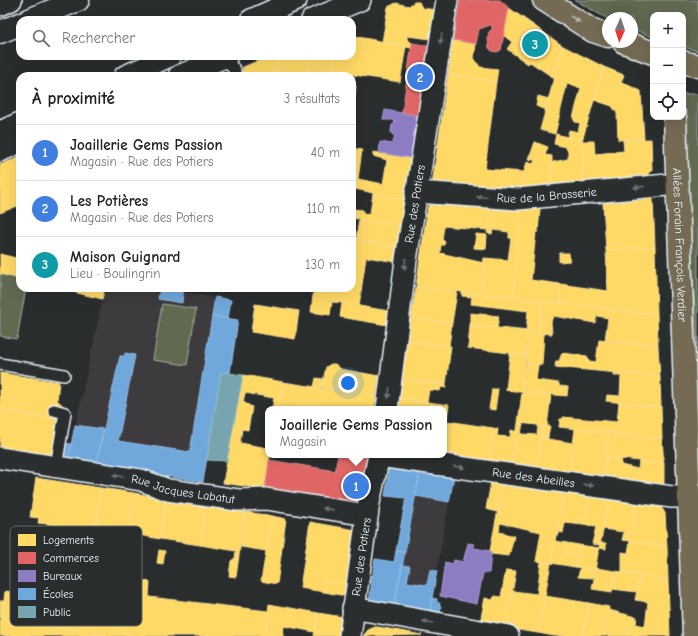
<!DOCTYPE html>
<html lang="fr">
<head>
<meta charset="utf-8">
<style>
  :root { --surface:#fff; --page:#f2f2f2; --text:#202124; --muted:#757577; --line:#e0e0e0; --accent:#84575d }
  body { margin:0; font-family:"Comic Neue",sans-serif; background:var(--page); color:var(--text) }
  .controls { position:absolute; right:12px; top:12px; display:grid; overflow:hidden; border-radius:8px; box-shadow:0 4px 16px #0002 }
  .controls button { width:36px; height:36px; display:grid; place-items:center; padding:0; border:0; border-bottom:1px solid var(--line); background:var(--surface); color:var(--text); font:20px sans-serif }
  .compass { position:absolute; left:602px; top:12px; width:36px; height:36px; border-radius:50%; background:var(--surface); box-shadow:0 4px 16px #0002; rotate:183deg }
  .you { position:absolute; left:348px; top:383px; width:14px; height:14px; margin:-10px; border:3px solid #fff; border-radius:50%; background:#1a73e8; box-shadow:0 0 0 6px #1a73e833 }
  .badge { display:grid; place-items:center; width:26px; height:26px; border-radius:50%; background:var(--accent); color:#fff; font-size:13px; font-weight:700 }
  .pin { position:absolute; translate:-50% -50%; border:2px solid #fff; box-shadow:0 1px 4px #0006 }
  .popup { position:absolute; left:265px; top:406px; width:182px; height:52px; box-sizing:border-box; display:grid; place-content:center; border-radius:8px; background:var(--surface); filter:drop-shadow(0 1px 3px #0005); font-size:13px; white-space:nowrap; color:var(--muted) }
  .popup b { font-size:15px; color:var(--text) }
  .popup::after { content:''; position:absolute; left:50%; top:100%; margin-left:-8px; border:8px solid transparent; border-top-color:var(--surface) }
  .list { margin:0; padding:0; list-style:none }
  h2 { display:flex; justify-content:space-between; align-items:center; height:52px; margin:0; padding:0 16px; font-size:17px }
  h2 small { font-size:13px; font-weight:400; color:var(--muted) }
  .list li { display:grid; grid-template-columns:26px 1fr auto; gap:12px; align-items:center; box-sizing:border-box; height:56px; padding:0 16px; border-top:1px solid var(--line) }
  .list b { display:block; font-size:15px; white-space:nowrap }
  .list p { margin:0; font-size:13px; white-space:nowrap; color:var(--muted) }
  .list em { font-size:13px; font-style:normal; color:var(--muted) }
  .icon { flex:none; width:22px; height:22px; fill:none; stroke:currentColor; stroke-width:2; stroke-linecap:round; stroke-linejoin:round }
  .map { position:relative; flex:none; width:698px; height:636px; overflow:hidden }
  .search { position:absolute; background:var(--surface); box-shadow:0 4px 16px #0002; left:16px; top:16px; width:340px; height:44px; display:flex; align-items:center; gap:10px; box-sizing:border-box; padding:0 14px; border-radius:12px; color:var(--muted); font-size:15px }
  .panel { position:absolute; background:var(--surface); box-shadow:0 4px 16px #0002; left:16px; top:72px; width:340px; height:220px; border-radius:12px }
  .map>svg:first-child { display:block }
  .built { fill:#3d3a3d }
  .green { fill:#606a51; stroke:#a4aea4 }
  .homes { fill:#ffd966; stroke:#f8e092 }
  .shops { fill:#e06666; stroke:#e29092 }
  .offices { fill:#8e7cc3; stroke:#a99fd3 }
  .schools { fill:#6fa8dc; stroke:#93bee4 }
  .public { fill:#76a5af; stroke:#98bcc5 }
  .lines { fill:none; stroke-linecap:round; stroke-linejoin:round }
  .service-casing { stroke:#e8f1f8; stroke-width:14 }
  .minor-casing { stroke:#e8f1f8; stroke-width:24 }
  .secondary-casing { stroke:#e8f1f8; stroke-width:25 }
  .primary-casing { stroke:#e8f1f8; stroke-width:25 }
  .service { stroke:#2a2d2e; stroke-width:11 }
  .minor { stroke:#2a2d2e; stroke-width:21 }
  .secondary { stroke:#2a2d2e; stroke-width:22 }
  .primary { stroke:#746b52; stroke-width:22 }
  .oneway { fill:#babbb6 }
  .oneway2 { fill:#6c7275 }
  .labels { text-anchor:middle; stroke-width:4; stroke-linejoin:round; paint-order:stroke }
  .street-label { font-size:12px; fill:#e8f1f8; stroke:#2a2d2e }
  .key { fill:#2a2d2e; stroke:#63686b; stroke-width:1 }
  .key-label { font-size:11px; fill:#e8f1f8 }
</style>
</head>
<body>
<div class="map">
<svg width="698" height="636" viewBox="0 0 698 636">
  <rect width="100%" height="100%" fill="#2a2d2e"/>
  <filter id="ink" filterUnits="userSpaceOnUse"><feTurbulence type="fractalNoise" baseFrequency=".025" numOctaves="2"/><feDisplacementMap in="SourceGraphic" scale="8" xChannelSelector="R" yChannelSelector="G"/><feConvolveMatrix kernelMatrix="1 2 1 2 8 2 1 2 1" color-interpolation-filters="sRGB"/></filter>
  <g filter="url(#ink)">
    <path class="built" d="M105,288H157L231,300L228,318L238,320L237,330L230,373H221L203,482L68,460Z
      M416,496L449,502L429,614L394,607Z"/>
    <path class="green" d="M575,0H698V51L683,47V15H653V37L632,29V18L608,19Z
      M683,94H698V366Z
      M0,274L20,279V288H26L17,339L0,336Z
      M162,304L196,309L187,365L153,360Z"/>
    <path class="homes" d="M414,2H419L422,8L436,10L431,39L407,36V39L412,43L411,48L382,42L388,7L396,3L409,6Z
      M509,8L563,46L554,78L530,62L528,64L507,49L512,42L503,35Z
      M352,27L354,29L353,36L406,46L400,82L341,73V76H331L335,56H352Z
      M453,40L476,44L474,58L480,67L498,69L496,82L448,75Z
      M563,46L604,67L582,141L567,138L569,130L578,132L580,123L575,122L573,118L581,88L567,84L555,134L540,130Z
      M270,56H279L276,76H242L243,67Z
      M279,56H311L308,76H276Z
      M311,56H335L332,71L326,70L325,76H308Z
      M604,67L624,75L621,82L641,91L644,139L618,140L617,113L612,106L594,100Z
      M326,70L332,71L331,76H325Z
      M448,75L496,82L485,169L524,172L523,193L432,185Z
      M352,86H356L352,117Z
      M538,96L549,99L546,110L536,106Z
      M556,134L582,141L584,182L552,185L551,168L553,162L568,159V151L565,147L554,144Z
      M651,139L652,170L648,175L584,182L582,141H594L595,154L624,151L623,140Z
      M535,142L548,147L545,155L552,156V185L523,188L524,172L527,162L533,164L535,160L529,159Z
      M352,148L362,150L358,179L352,175Z
      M373,152L412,158L405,200L355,189L358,179L383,184L387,160L373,156Z
      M20,157V205L0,213V165Z
      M352,175L358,179L356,188L352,185Z
      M373,193L405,200L402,226L352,218V209L363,210V213L370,214Z
      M653,199L655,247L606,250L603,203Z
      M431,205L490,209L487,230L444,226L442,240L445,241L444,245H441L440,253L484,263L481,294L416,287L428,206Z
      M490,209L520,210L513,298L481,294L484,258L508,260L511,238H509V232L493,230L492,234L487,233Z
      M540,209L538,232H536L531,280L560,284L561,303L513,298L520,210Z
      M359,219L402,226L398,247L356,240Z
      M476,234L487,235L486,249L474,248Z
      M352,240L398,247L396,262L366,257L359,306L389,311L387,325L340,317L342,303L332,302L330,315L311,312L314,288H352Z
      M655,247L657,314L561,303L560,284L608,291L606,250Z
      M559,253H569L570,261L559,262Z
      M0,254L20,259V279L0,274Z
      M416,287L457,292L452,323L411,318Z
      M57,288H105L102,299Z
      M462,292L542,301L539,333L526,331L528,311L471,304L472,297L462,296Z
      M542,301L657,314L658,346L605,340L608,318L597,316L595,323L553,316L551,322L552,334L539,333Z
      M255,304L299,311L295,339L251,332Z
      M470,313L499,316L497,328L470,325Z
      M411,318L452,323L449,346L407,341Z
      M470,325L528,331L526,355L468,348Z
      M528,331L544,334L542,365L526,364Z
      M599,340L658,346L660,377L555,367L556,361H559L562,353L587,356L589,361L596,362Z
      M407,341L451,346L446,384L402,379Z
      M510,353L526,355L522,392L506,390Z
      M331,364H335L341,369L379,376L376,396L322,387L326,367Z
      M526,364L538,365L536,380L559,383V386L568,387L567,396L522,392Z
      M0,373L59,382L57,400L69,411L60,420L0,410Z
      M614,373L660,377L661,407L606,401L607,395L620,396L621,376H614Z
      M243,375L283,382L278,409H272L274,398L245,393L243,402L252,407L248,430L242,429L240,443L268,448V455H270L265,489L223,483Z
      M316,378L323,379L322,387H314Z
      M402,379L446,384V388L441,387L440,391L429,390L427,402L399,398Z
      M283,382L376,396L374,409H278Z
      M492,389H498L495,410L489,409Z
      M522,392L551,395L547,426L518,423Z
      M399,398L449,405L444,441V409H398Z
      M619,402L661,407L662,439L559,427L560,419H563V417L617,422Z
      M0,410L60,420L55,458L0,449Z
      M447,421L493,428L488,464L444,455Z
      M518,423H523L521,434L537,435L538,425L543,426L536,471L511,468Z
      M543,426H550L548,436L541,435Z
      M493,428L498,429L497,436L510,437L511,430L517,432L511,468L488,464Z
      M575,429L609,433L603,480L569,476Z
      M609,433L662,439L664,464L606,457Z
      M541,435L548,436V439L541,438Z
      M541,438L573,443L569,476L536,471Z
      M606,457L622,459L621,465L638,469L639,461L664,464V486L603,480Z
      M36,478L101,488L96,532L70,528L67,532L48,524L38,523L39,518L30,517Z
      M491,482L503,483L497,512L486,509Z
      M503,483L564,492L551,563L536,561L541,532L500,523L499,532L514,536L509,556L491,554L490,551Z
      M101,488L134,493L128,533L95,528Z
      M564,492L589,496L583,525L565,523L563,533L559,532V535H556Z
      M134,493L166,499L160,539L128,533Z
      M589,496L610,498L600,545L592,544L596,527L583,525Z
      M610,498L636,502L630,541L622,540L624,532L603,529Z
      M166,499L205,505L200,545L160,539Z
      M636,502L661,507L665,513L667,547L630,541Z
      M205,505L245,512L236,577L229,576L231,561L235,558L236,551L200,545Z
      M245,512L272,516L266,551L241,547Z
      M272,516L286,519L277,584L261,581Z
      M310,522L356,530L348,584L326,581L324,592L300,588Z
      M555,541L567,543L565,553L577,556L575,567L551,563Z
      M630,541L667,547L668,580L622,572V552L628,553Z
      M567,543L579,545L577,556L565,553Z
      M600,543H606V549L599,548Z
      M579,545L599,548L595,570L575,567Z
      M159,550L165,551L163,564L157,563Z
      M541,562L551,563L538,633L506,628L513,591L537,594Z
      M580,568L595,570L593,578L578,577Z
      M596,568L615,571L612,592L592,589Z
      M88,570L134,578L126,636H111L2,618L5,591L83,600Z
      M506,570L516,571L506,628L480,623L485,598L492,600L495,596L501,597Z
      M615,571L640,575L637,592L612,589Z
      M640,575L668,580L670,636H629L632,616L637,617L636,624L645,626L648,602L635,600Z
      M134,578L150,582L149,597L268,611L265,636H126Z
      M326,581L348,584L346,596L324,592Z
      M545,596L589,603L583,636H554L538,633Z
      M0,601H4L2,618L111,636H0Z
      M589,603L609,607L604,636H583Z
      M269,604L318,613L315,632L284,626L283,636H265Z
      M609,610L632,616L629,636H604Z
      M318,613L343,617L340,636H314Z
      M375,627H378L422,635L363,636L368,630Z"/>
    <path class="shops" d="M460,0H500L509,8L501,50L497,52L492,51L489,48L488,37L489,32L492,29V25H490L479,29L476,44L453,40Z
      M412,43L430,46L419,116L402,113Z
      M338,455H367L360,504L265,489L269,460L335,471Z"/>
    <path class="offices" d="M385,110L419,116L412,158L379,153L380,142L392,144L395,137L391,133V130L392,125L395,123L394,120H383Z
      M468,543L474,544V548L490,551L491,554L489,573H483L477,604L440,596L445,562L453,564L454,560L463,562Z"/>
    <path class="schools" d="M160,288L183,292L182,303L158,299Z
      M215,297L231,300L228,319L212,316Z
      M212,316L238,320L230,373L221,372L203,482L96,465L120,356H125V353L135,355L118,441L190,452Z
      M75,425L103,429L96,465L68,460Z
      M63,443L71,444L68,458L55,456Z
      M389,468L420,472L405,552L396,551L406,498L385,496Z
      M420,472L454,477L449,502L416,496Z
      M396,551L405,552L394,607L369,602L375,559L394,562Z
      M402,565L410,566L407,582L427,585L430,570L437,571L429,614L394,607Z
      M432,598L437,599V603H440L439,606H441L440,615L429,614Z"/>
    <path class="public" d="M221,372L243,375L227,461L207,460Z"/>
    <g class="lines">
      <defs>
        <path id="service" d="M223,58L235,70L234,76
          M0,364L64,375
          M54,410L65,413L56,467"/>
        <g id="minor">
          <path d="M0,5L11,0"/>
          <path d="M251,20L296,0"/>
          <path d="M312,20L360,0"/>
          <path d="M125,76L170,56"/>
          <path d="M179,76L227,56"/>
          <path d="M0,132L20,123"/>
          <path d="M0,151L20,142"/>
          <path id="s1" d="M416,192L518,199L678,184"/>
          <path id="s2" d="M387,409L406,260L447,0"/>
          <path id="s3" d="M379,456L672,497H688"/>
          <path id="s4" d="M0,458L141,480L168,490L238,500L266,499L367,515"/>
          <path d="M353,608L508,636"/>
          <path id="s5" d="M350,636L369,503L379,455"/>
        </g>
        <path id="secondary" d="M29,20L78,0
          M0,32L20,24"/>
        <g id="primary">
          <path d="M544,0L593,31L608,36"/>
          <path d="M624,42L653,53"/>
          <path d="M683,62L698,66"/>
          <path id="s6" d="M675,117L694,636"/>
        </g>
      </defs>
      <use href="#service" class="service-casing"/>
      <use href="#minor" class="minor-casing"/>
      <use href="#secondary" class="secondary-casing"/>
      <use href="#primary" class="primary-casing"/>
      <use href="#service" class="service"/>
      <use href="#minor" class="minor"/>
      <use href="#secondary" class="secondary"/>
      <use href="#primary" class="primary"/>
    </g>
    <defs><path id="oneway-solid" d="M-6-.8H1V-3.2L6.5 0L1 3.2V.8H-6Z"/></defs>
    <use class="oneway" href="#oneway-solid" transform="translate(575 19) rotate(32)"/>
    <g class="oneway2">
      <use href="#oneway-solid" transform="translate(441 39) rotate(99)"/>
      <use href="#oneway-solid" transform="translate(639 187) rotate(173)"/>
      <use href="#oneway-solid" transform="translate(482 197) rotate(-176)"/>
      <use href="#oneway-solid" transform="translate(405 264) rotate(98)"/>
      <use href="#oneway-solid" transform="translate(389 393) rotate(98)"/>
      <use href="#oneway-solid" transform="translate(459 467) rotate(8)"/>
      <use href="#oneway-solid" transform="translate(118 476) rotate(-171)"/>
      <use href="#oneway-solid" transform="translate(588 485) rotate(8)"/>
      <use href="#oneway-solid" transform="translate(328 509) rotate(-171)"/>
      <use href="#oneway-solid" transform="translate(428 622) rotate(-170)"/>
    </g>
  </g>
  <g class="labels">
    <g class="street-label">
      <text dy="4" stroke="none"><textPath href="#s1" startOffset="131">Rue de la Brasserie</textPath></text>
      <text dy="4" stroke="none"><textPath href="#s2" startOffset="207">Rue des Potiers</textPath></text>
      <text dy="4" stroke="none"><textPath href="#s6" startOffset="128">Allées Forain François Verdier</textPath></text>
      <text dy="4" stroke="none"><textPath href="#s3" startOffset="156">Rue des Abeilles</textPath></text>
      <text dy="4" stroke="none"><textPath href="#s4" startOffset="186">Rue Jacques Labatut</textPath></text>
      <text dy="4" stroke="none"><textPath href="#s5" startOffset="80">Rue des Potiers</textPath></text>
    </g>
  </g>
  <rect x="10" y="526" width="132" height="100" rx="6" class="key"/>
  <rect x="18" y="534" width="18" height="12" fill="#ffd966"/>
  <rect x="18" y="552" width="18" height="12" fill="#e06666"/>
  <rect x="18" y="570" width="18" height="12" fill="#8e7cc3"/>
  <rect x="18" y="588" width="18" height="12" fill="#6fa8dc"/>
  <rect x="18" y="606" width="18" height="12" fill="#76a5af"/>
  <g class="key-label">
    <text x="43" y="544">Logements</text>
    <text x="43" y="562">Commerces</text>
    <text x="43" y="580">Bureaux</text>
    <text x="43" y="598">Écoles</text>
    <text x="43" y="616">Public</text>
  </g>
</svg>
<div class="controls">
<button>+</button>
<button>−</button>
<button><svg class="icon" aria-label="locate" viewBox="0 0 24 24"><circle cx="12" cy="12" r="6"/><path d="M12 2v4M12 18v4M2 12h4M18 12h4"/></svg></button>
</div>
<svg class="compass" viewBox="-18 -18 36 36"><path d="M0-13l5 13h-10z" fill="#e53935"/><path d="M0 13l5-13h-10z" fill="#757577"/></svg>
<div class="you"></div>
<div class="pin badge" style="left:356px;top:486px;background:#3f7fe0">1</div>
<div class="popup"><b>Joaillerie Gems Passion</b>Magasin</div>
<div class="pin badge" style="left:420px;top:77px;background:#3f7fe0">2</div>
<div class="pin badge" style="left:535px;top:44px;background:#0f9aa8">3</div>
<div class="search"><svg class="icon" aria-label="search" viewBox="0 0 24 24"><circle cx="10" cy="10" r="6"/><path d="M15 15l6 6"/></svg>Rechercher</div>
<section class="panel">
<h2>À proximité<small>3 résultats</small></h2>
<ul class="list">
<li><span class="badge" style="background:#3f7fe0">1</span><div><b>Joaillerie Gems Passion</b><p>Magasin · Rue des Potiers</p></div><em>40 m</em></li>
<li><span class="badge" style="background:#3f7fe0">2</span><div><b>Les Potières</b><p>Magasin · Rue des Potiers</p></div><em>110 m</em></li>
<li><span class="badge" style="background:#0f9aa8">3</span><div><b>Maison Guignard</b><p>Lieu · Boulingrin</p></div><em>130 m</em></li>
</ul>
</section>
</div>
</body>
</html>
